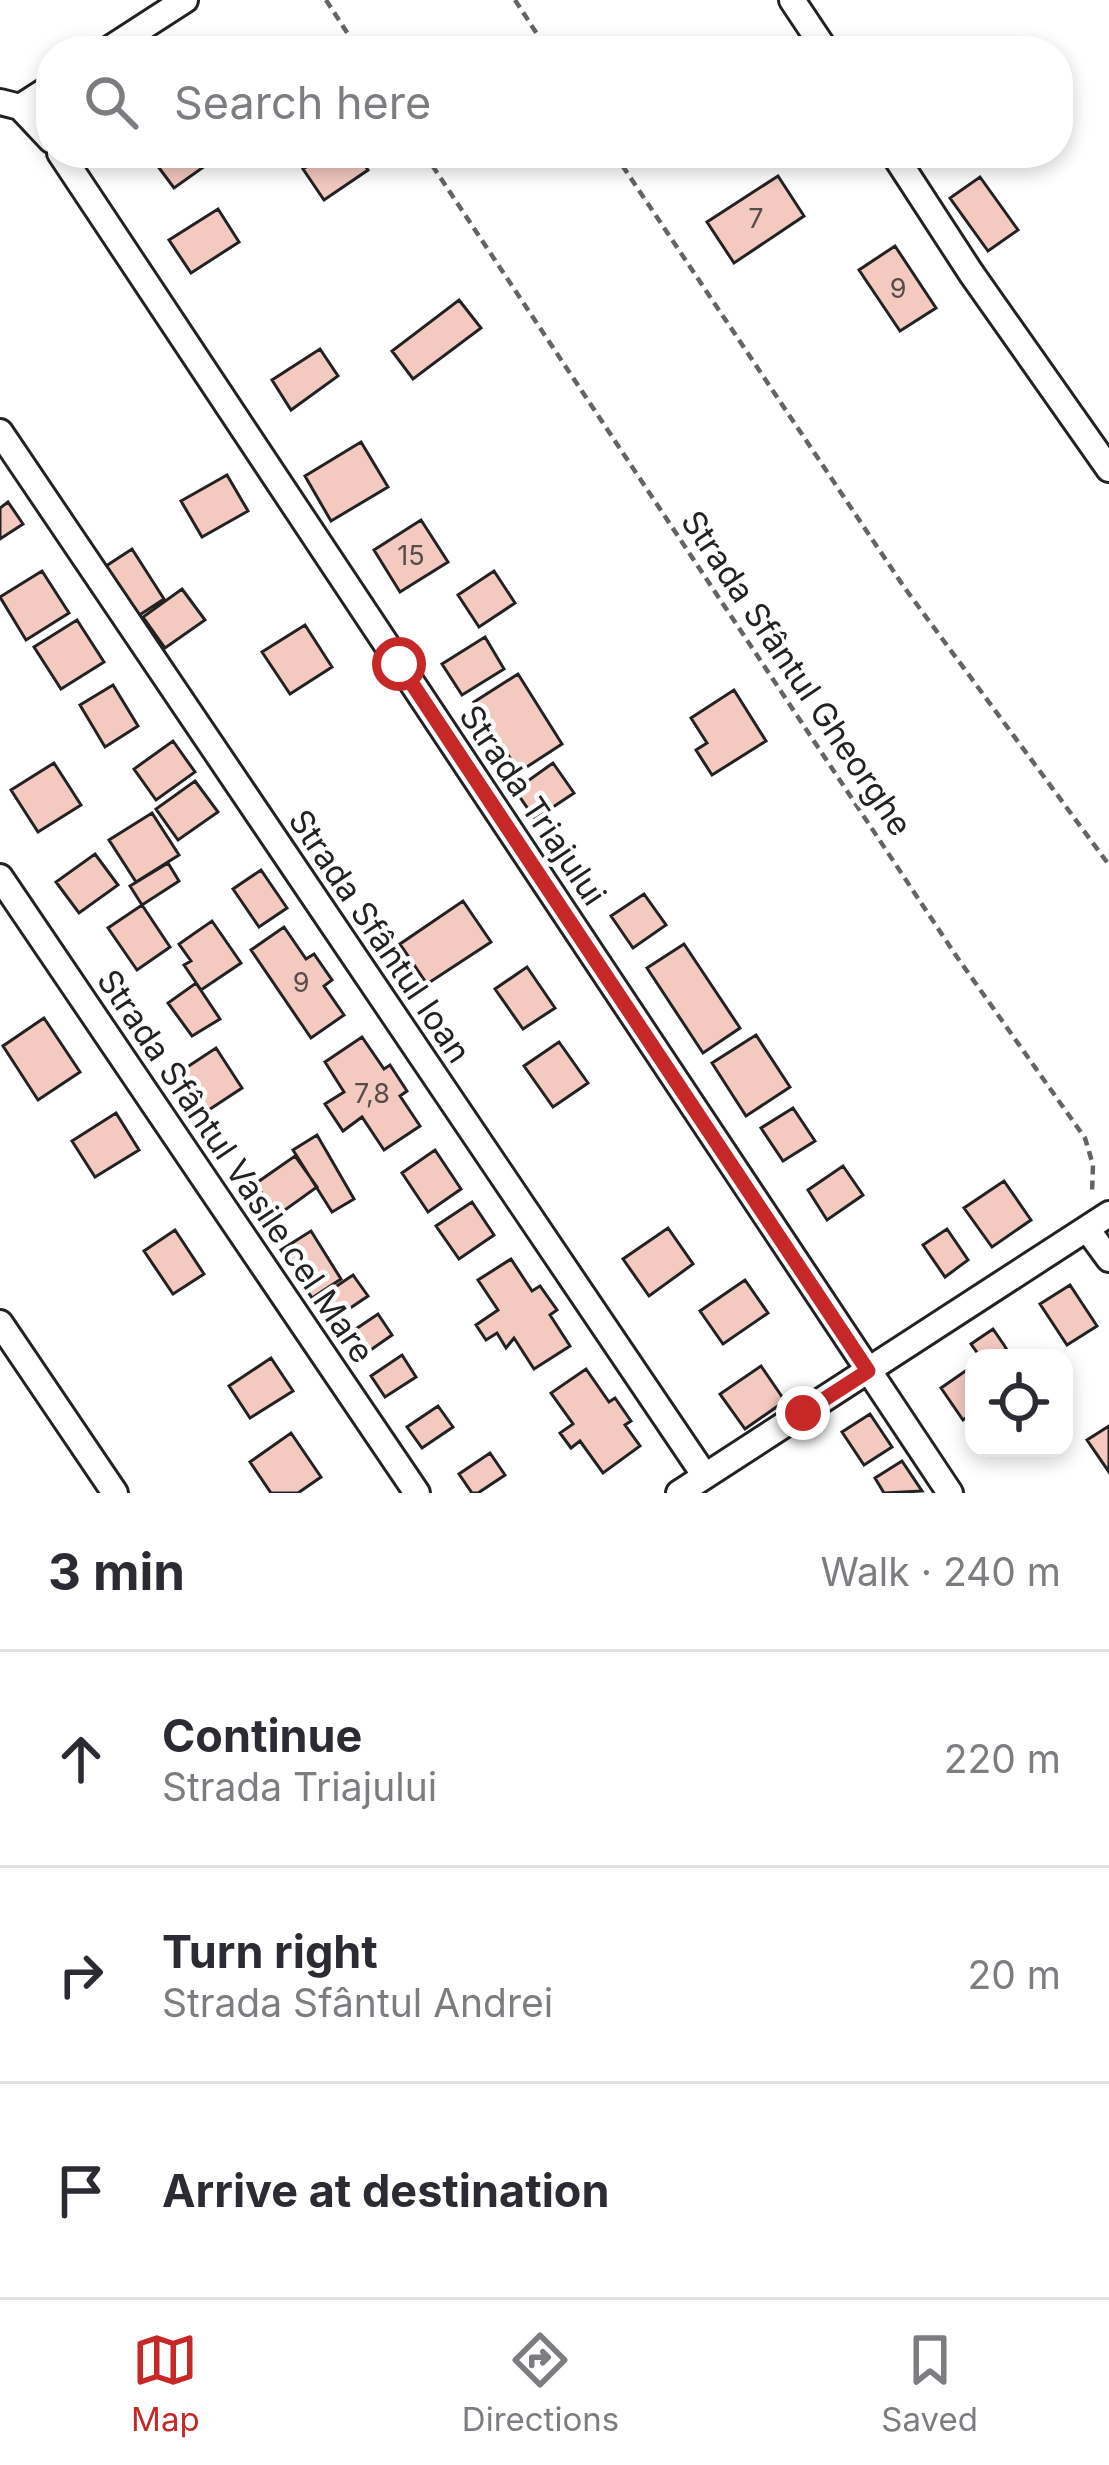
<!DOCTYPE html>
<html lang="en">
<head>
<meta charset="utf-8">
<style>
  :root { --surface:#fff; --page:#f2f2f3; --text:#2b2b33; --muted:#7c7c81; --line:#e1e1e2; --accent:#c62828 }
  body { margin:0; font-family:Inter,sans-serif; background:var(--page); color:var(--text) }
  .controls { position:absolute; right:36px; bottom:36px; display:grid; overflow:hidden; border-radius:24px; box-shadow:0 6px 18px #0003 }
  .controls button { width:108px; height:108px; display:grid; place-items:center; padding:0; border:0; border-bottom:3px solid var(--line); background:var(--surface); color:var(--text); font:60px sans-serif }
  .stop { position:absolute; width:36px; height:36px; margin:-27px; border:9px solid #c62828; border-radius:50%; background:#fff }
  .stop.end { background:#c62828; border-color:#fff; box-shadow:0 3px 12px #0008 }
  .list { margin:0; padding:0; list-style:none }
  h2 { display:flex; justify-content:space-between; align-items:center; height:156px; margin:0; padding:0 48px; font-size:51px }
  h2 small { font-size:39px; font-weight:400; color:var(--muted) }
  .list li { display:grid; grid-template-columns:78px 1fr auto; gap:36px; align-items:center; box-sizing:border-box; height:216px; padding:0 48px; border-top:3px solid var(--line) }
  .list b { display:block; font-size:45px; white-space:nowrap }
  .list p { margin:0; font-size:39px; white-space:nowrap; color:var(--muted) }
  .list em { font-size:39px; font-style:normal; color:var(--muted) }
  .icon { flex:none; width:66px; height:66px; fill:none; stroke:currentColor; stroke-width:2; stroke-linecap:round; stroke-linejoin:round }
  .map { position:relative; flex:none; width:1109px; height:1493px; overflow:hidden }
  .search { position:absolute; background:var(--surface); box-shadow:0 6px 18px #0003; left:36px; right:36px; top:36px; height:132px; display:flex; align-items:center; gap:30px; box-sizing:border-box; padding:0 42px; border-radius:48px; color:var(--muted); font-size:45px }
  .sheet { height:804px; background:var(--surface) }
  nav { display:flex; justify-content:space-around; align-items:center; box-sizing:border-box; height:168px; border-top:3px solid var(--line); background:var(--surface); font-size:33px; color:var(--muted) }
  nav a { display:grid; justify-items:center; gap:6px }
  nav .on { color:var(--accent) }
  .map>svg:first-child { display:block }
  .building { fill:#f3c9c0; stroke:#222; stroke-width:3 }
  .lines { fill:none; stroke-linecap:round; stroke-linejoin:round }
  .minor-casing { stroke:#222; stroke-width:30 }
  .path { stroke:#646464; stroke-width:4.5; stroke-dasharray:9 6; stroke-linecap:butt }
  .minor { stroke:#fff; stroke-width:24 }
  .route { stroke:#c62828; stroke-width:15 }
  .labels { text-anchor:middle; stroke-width:9; stroke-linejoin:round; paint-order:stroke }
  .number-label { font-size:27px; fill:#564c4a }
  .street-label { font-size:33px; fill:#222; stroke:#fff }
</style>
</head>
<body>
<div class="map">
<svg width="1109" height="1493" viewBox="0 0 1109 1493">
  <rect width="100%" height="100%" fill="#fff"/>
  <path class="building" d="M157,153H206L212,161L174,188L151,157Z
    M328,153H356L368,170L324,200L303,169Z
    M778,176L804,216L734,263L707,222Z
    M980,177L1018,230L988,251L950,198Z
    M218,209L239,242L191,273L169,240Z
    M895,246L936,308L900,331L859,270Z
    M459,300L481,328L413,379L392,351Z
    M320,349L338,376L291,410L272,380Z
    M361,442L388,487L331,521L305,476Z
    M227,475L248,511L202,537L181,501Z
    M8,502L23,524L0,539V508Z
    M421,520L448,562L400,592L374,550Z
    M132,549L164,599L135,618L103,568Z
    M42,571L69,613L26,640L0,597Z
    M494,571L515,603L479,627L458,595Z
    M182,589L205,620L165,648L143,617Z
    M77,620L104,662L61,689L34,647Z
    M305,625L332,667L290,694L262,652Z
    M485,637L504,669L462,695L442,664Z
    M518,674L562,744L519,772L474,702Z
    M113,685L138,726L105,747L80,705Z
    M734,690L766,741L712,775L696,750L707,743L691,718Z
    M173,741L195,772L156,800L134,769Z
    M54,763L81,805L38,832L11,790Z
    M553,763L574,793L535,819L515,790Z
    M195,781L218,812L178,840L156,809Z
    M152,813L179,855L136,882L109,840Z
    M95,854L118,885L79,913L56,882Z
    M168,863L179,881L142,905L130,886Z
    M261,870L287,908L259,927L233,889Z
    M644,894L666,925L633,948L611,916Z
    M463,901L491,942L427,984L400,944Z
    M142,905L170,947L137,970L108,928Z
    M212,921L241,963L201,990L184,965L191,961L179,944Z
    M284,927L306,959L314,954L332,980L324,986L344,1015L311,1038L251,950Z
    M684,944L740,1028L703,1053L647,968Z
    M527,967L555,1008L523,1029L495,989Z
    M196,983L220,1019L192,1036L168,1003Z
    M44,1018L80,1072L38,1100L3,1046Z
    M756,1035L790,1087L746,1116L712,1063Z
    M362,1037L384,1069L390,1065L407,1091L400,1096L420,1126L384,1150L362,1117L343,1131L325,1104L344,1092L325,1062Z
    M559,1042L588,1083L553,1107L524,1066Z
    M216,1048L242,1088L192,1121L166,1081Z
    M793,1108L815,1141L783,1161L761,1128Z
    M116,1113L139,1150L95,1177L72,1141Z
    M317,1135L354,1199L332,1212L293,1150Z
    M435,1150L461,1189L428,1212L402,1173Z
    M295,1156L317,1187L278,1215L255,1184Z
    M843,1166L863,1195L827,1220L808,1190Z
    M1004,1181L1031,1220L992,1247L964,1208Z
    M472,1202L494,1235L459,1259L436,1226Z
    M668,1228L693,1264L649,1296L623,1259Z
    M947,1229L968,1260L945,1277L923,1245Z
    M175,1230L204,1274L173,1294L144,1251Z
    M311,1231L341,1279L312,1298L281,1250Z
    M511,1259L532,1291L540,1286L557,1310L550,1315L570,1346L534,1369L514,1338L506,1348L497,1333L486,1340L476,1325L498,1310L478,1280Z
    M353,1275L368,1296L337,1317L322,1296Z
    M745,1280L768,1313L723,1344L700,1311Z
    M1070,1285L1097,1326L1067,1345L1040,1304Z
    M378,1314L392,1335L362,1356L347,1335Z
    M993,1329L1004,1345L1012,1358H981L971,1344Z
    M402,1355L416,1377L385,1397L371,1376Z
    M271,1358L293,1391L250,1418L229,1386Z
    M974,1365V1412L963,1420L941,1388Z
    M761,1366L785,1401L745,1429L720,1394Z
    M586,1369L609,1402L615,1398L631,1421L625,1425L640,1446L603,1473L580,1441L571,1448L560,1433L573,1424L551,1393Z
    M438,1406L453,1427L422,1448L407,1427Z
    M870,1414L892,1447L864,1465L842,1432Z
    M1109,1426V1472L1087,1440Z
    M291,1433L321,1477L298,1493H271L250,1462Z
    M490,1453L505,1475L478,1493H472L459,1474Z
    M902,1461L922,1491L884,1493L875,1478Z"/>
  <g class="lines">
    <defs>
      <path id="minor" d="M792,0L826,51
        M106,51L185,0
        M0,102L20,107L51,140
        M20,107L51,87
        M60,153L950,1493
        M893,153L971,273L1109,469
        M0,432L705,1476
        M0,877L417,1493
        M1087,1229L1109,1259
        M0,1323L115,1493
        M679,1493L1109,1214"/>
    </defs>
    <use href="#minor" class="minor-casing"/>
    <path class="path" d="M326,0L359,51
      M515,0L548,51
      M424,153L957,957L1085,1138L1093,1165L1092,1193
      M614,153L904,587L1109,865"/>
    <use href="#minor" class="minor"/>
  </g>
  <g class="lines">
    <path class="route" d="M399,664L868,1371L803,1413"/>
  </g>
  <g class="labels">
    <g class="number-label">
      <text x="756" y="228">7</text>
      <text x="898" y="298">9</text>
      <text x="411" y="565">15</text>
      <text x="301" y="992">9</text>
      <text x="372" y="1103">7,8</text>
    </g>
    <g class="street-label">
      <text transform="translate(797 673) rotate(56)" y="12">Strada Sfântul Gheorghe</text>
      <text transform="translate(533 805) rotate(56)" y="12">Strada Triajului</text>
      <text transform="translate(380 936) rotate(56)" y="12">Strada Sfântul Ioan</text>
      <text transform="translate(236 1166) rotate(56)" y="12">Strada Sfântul Vasile cel Mare</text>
    </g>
  </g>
</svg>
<div class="controls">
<button><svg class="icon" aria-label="locate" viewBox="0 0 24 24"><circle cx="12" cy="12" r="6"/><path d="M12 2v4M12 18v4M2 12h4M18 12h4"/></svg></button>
</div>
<div class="stop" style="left:399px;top:664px"></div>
<div class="stop end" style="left:803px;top:1413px"></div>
<div class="search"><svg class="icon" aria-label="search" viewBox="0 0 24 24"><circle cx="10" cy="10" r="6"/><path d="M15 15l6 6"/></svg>Search here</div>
</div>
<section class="sheet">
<h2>3 min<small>Walk · 240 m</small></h2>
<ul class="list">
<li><svg class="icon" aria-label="ahead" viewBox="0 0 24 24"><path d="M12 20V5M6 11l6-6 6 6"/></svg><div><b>Continue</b><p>Strada Triajului</p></div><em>220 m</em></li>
<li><svg class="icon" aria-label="right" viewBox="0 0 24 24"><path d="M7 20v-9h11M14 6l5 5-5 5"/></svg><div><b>Turn right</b><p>Strada Sfântul Andrei</p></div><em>20 m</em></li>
<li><svg class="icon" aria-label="arrive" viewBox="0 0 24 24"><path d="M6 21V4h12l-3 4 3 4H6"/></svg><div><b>Arrive at destination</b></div></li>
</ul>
</section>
<nav>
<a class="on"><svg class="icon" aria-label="map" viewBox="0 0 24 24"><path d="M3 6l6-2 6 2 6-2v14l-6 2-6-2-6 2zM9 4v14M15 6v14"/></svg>Map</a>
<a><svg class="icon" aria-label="directions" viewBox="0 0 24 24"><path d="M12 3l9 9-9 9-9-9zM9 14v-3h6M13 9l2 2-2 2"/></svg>Directions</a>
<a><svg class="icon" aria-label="saved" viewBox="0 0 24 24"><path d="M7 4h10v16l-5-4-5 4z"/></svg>Saved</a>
</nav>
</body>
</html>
